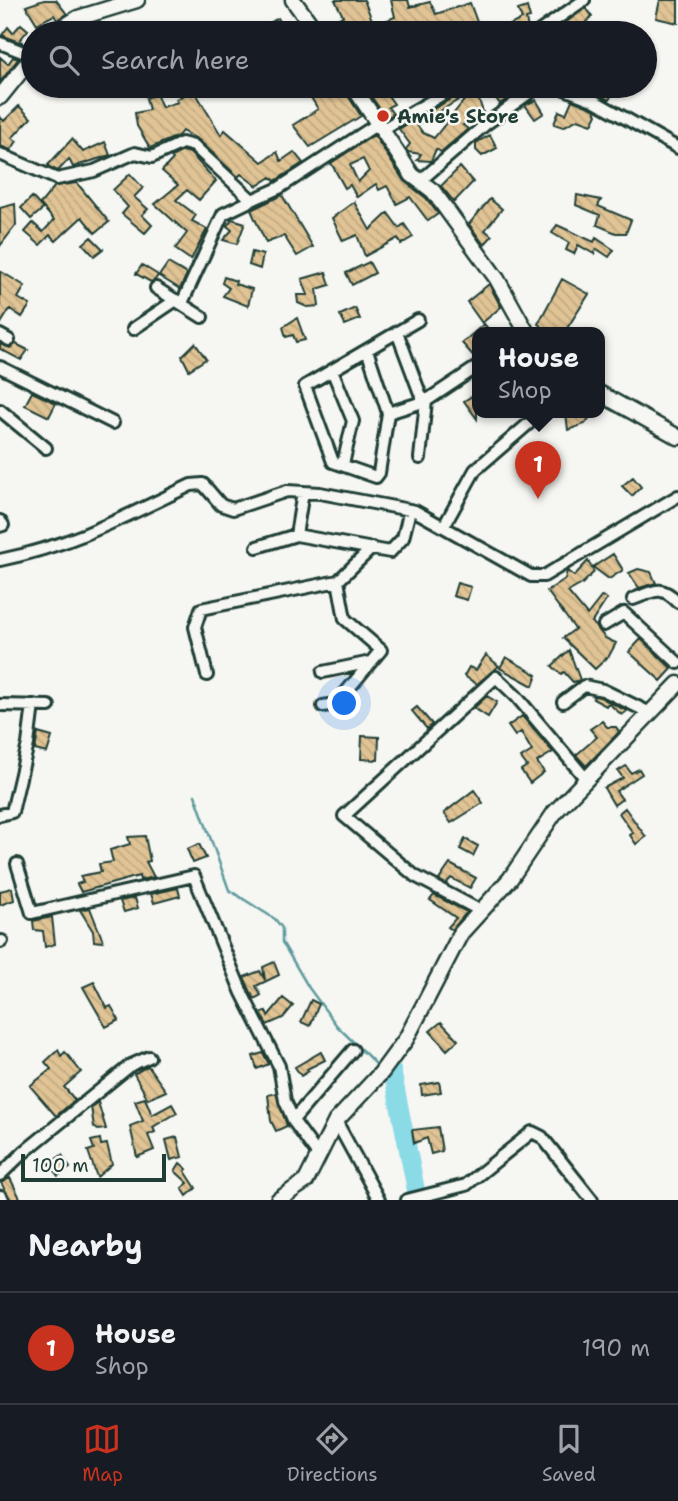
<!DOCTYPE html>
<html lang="en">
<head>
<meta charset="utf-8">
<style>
  :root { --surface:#171b24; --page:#242831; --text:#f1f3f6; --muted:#9ea1a6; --line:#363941; --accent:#c8321e }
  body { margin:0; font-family:"Shantell Sans",sans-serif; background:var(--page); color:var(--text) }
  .scale { position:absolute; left:21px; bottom:18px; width:145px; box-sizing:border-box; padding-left:7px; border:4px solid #1f3d34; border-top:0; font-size:19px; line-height:24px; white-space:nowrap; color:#1f3d34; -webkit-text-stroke:5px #f6f6f2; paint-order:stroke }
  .you { position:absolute; left:345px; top:704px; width:24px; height:24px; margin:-18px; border:5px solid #fff; border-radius:50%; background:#1a73e8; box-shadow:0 0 0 10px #1a73e833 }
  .badge { display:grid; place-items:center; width:46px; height:46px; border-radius:50%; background:var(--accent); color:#fff; font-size:23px; font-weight:700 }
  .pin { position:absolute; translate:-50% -58px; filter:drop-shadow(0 2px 4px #0008) }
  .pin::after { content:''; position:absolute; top:37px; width:24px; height:21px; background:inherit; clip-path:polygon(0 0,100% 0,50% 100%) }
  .popup { position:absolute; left:472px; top:327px; width:133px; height:91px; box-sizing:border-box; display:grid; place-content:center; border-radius:14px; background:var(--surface); filter:drop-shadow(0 2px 5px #0005); font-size:23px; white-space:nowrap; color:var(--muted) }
  .popup b { font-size:26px; color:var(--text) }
  .popup::after { content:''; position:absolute; left:50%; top:100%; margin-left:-14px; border:14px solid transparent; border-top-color:var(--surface) }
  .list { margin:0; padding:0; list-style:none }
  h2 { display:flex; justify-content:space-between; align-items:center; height:91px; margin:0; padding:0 28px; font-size:30px }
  h2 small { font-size:23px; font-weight:400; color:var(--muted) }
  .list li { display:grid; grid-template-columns:46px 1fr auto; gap:21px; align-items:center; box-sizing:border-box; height:112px; padding:0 28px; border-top:2px solid var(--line) }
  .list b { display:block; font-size:26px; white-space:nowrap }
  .list p { margin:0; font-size:23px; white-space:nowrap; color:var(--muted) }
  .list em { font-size:23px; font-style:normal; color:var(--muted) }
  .icon { flex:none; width:38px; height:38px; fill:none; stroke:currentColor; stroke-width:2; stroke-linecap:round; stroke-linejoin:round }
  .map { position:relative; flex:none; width:678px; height:1200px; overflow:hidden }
  .search { position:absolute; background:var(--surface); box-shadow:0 2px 5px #0004; left:21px; right:21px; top:21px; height:77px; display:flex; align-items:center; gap:18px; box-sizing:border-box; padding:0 24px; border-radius:38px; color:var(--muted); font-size:26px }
  .sheet { height:203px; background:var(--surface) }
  nav { display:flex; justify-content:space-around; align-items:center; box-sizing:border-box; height:98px; border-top:2px solid var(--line); background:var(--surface); font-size:19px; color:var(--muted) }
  nav a { display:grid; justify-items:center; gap:4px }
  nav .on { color:var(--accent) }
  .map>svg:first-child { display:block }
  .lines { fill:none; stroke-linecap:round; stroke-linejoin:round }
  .stream { stroke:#609c9f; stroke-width:2.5 }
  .river { stroke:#8bdbe7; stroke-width:18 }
  .building { fill:url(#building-back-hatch); stroke:#1f3d34; stroke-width:2; fill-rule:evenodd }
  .minor-casing { stroke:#1f3d34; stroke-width:16 }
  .tertiary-casing { stroke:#1f3d34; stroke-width:19 }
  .minor { stroke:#f6f6f2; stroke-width:10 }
  .tertiary { stroke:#f6f6f2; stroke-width:14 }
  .poi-dot { fill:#c8321e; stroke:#f6f6f2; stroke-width:2.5 }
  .labels { text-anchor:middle; stroke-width:5; stroke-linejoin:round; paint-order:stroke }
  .poi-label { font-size:19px; font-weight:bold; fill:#1f3d34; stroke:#f6f6f2; text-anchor:start }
</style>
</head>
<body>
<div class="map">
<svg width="678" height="1200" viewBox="0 0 678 1200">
  <defs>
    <pattern id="building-back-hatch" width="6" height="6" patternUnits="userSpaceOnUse" patternTransform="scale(1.75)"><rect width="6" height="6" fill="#e1c495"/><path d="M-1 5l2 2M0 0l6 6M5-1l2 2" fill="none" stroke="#c1a981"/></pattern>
  </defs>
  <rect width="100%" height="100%" fill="#f6f6f2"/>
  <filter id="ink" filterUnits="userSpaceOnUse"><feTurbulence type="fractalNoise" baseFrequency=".0143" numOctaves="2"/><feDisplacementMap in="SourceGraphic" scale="14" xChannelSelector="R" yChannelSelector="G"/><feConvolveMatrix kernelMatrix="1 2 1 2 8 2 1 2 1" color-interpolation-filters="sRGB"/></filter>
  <g filter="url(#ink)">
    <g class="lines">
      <path class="stream" d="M195,795L229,890L275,919L282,928V942L309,988L337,1026L378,1066"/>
      <path class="river" d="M392,1070L418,1200"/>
    </g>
    <path class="building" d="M44,0H56L67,14L57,20L54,15L37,24L26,6Z
      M335,0H364L374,25L353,33L349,30L327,33L324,26L343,16Z
      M391,0H408L410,7L430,2L436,14L470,3L481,33H379L375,25L395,17Z
      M660,0H678V23L656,18Z
      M527,7L530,18L526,19L529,33H494L522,19L518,10Z
      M586,8L592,16L583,26L592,33H564L558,28Z
      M278,18L287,33H265L261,28Z
      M21,24L28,30L20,40L24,44L2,35L8,27L13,33Z
      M0,57L8,64L13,57L18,59L0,82Z
      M315,86H337L341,94L345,91L361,116L310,147L293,125L318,109L307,91Z
      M364,86H381L394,104L388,107L393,114L386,118Z
      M466,86H517L519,90L500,104L489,89L478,97L484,115L463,125L468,129L441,152L436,149L431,161L417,160L421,154L408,152L406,149L410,144L399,129L461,93ZM470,93L434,138L423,133L417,125Z
      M601,86H616L609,100L597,93Z
      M194,90L221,135L225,130L262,162L277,152L281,161L294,152L303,163L275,181L271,177L257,186L241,174L238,177L199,140L182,131L178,136L150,148L137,126L135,113L149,110L146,98L156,94L162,107L178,102L176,99Z
      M536,100L544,113L535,119L525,105Z
      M572,100L594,109L597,114L592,124L578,119L563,127L554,124L559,111L566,114Z
      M19,106L31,118L12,138L17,141L11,150L0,146V117L4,121Z
      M374,135L404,181L426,198L438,214L428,221L410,197L397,204L387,186L379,190L376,184L357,197L350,185L345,188L331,163ZM363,159L369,171L358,182L350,165Z
      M490,135L497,148L482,156L476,150V143Z
      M72,139L83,152L105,142L110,155L73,167L69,159L58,171L49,167L48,165Z
      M183,151L190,153L216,181L199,200L187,190L176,200L196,215L192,221L207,229L191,260L175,249L187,233L155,204L178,185L162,171L173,159L171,157Z
      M460,167L473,182L454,202L441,186Z
      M130,174L143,188L134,197L148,209L142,215L152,225L145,233L122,214L128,207L113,190Z
      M77,183L109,222L95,233L82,217L56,241L50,235L40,245L25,232L33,223L43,232L54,220L40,204L55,186Z
      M282,195L313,247L297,256L284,236L266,243L251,210Z
      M577,195L601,200L598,206L631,220L626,233H616L597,225L600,215L576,205Z
      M32,197L43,209L31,219L21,208Z
      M490,199L502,209L485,230L492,236L484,245L469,224Z
      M354,202L370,230L388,213L399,228L404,224L413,237L401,244L398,238L365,256L357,235L343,241L332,218Z
      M15,204L16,225L0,246V208Z
      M232,219L245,223L237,244L223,240L232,230L227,226Z
      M557,225L594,242L596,238L614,250L609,257L597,249L594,254L578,245L574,254L566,250L569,243L552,233Z
      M91,237L103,249L94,256L83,244Z
      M252,252L263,255L260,269L249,265Z
      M369,262L375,273L352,285L346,273Z
      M168,263L187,274L180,289L159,276Z
      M142,265L158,275L155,280L151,282L136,274Z
      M0,271L25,286L18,298L30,305L22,317L10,309L0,325Z
      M326,272L330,285L317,289L319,306L307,307L298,303L297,295H308L302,279Z
      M224,277L236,281L235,284L252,289L248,306L223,296L229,288L222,283Z
      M562,279L589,294L564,333H551L538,324Z
      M489,284L501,307L482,323L467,302Z
      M355,308L360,319L345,325L340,315Z
      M297,318L305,340L296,342L293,335L286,337L283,327Z
      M484,324L492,333H477L476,359L462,343Z
      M195,343L206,359L189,370L182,356Z
      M0,344L10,348L16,344L28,350L21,360L0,349Z
      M32,392L56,403L49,417L25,405Z
      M477,393V419L464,401Z
      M566,413H593L585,424L568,430Z
      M633,477L641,487L632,496L622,486Z
      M613,554L623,570L609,579L593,567Z
      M588,561L594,572L582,584L568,592L587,615L602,596L607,599L592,622L605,638L616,643L609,656L595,669L563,638L575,629L547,591L565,579L567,571L574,576Z
      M638,569L651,572L656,583L639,588L629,573Z
      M457,583L471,587L467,600L453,596Z
      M641,639L672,669L661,681L629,652Z
      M569,650L580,680L573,682L564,672L561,674L552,666Z
      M486,655L499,666L477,684L464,676L469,667L476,670Z
      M506,657L537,675L533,686L500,668Z
      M487,696L497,702L488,717L474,708Z
      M594,696L600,697L627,711L622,715L608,703L606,706L593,699Z
      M417,707L432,724L427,729L412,711Z
      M522,716L553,752L537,762L544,772L530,783L521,770L527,766L521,758L532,751L521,732L515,736L508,726Z
      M602,721L607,727H616L619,732L586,766L576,755L597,737L590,729Z
      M38,733L52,737L47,753L35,750Z
      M362,736L379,737L378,760L361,759Z
      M626,766L631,773L639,769L642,774L616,791L622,799L614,805L604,788L623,778L618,771Z
      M474,790L483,803L451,823L444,813Z
      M625,808L646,837L636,844L630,835L633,833L619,813Z
      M145,836L150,861L146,862L154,877L140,880L139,876L81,892L77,884L83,882L80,876L101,872L99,864L113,862L110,850L130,844L128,837Z
      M465,839L478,846L473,856L460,849Z
      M199,844L206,858L193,863L187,849Z
      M450,864L476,878L470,888L451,878L446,884L439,880Z
      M12,888L14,900L0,905V891Z
      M178,888L180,896L154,903L151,894Z
      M434,895L467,912L452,930L448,927L456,918L430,900Z
      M135,898L138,908L124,912L120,901Z
      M90,908L103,941L102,942L94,941L93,931L80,910Z
      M52,917L55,944L45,947L43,931L34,930L33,921Z
      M274,962L279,975L256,986L261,995L254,999L244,977L260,971L265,980L263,967Z
      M94,982L107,1008L111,1006L119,1020L106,1027L83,987Z
      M283,998L293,1006L283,1018L267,1025L261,1014L266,1011L268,1016Z
      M311,1000L319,1004L310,1026L301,1022Z
      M441,1022L458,1040L447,1050L430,1031Z
      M58,1050L61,1056L65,1052L81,1072L64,1087L75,1100L56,1116L30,1086L51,1069L45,1062Z
      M321,1052L325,1060L307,1069L309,1071L301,1076L295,1067Z
      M263,1053L269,1064L257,1069L253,1056Z
      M148,1066L166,1091L148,1099L134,1074Z
      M439,1082L441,1092L422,1095L421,1085Z
      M276,1093L287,1126L276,1131L271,1121L268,1095Z
      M145,1098L152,1115L172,1104L177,1113L153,1127L155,1132L148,1135L154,1150L137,1157L130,1126L143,1121L135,1101Z
      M98,1102L106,1129L98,1130L94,1127L91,1107Z
      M438,1127L442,1151L431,1154L427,1138L414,1143L412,1130Z
      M177,1137L182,1157L171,1160L166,1140Z
      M100,1139L101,1145L107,1144L112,1164L97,1177L88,1151L94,1149L91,1141Z
      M62,1155L70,1168L58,1176L49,1164Z
      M180,1163L187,1169L185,1171L196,1188L187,1196L182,1188L188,1183L175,1171Z
      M10,1178L21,1200H11L1,1183Z"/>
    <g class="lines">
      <defs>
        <path id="minor" d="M537,33L584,0
          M0,43L33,56
          M557,86L593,100L678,148
          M383,129L457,86
          M0,154L57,179L94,171L135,153L152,157L182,143L194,146L252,200L279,188L379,123
          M420,181L486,124L539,86
          M156,288L202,317
          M182,303L223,214L252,200
          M133,329L176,300
          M397,332L421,396L426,401L420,458
          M0,335L9,340
          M367,350L388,413L379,473L376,477L333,462L305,386L418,320
          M0,367L113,423
          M332,370L353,421L343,464
          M0,410L46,448
          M388,413L426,401L477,367
          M0,521L3,525L0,526
          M444,526L475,470L541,413
          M296,535L303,492
          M257,547L296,535L390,552L403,538L410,510
          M0,560C73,545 124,517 191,485L203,484L221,505L233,509L287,491L320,493L415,511L531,576H544L678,496
          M633,599C655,591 660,584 678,602
          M604,625L624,613L678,663
          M323,672L371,662
          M207,675L195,627L201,609L338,581L372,548
          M563,702L584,686L603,690L648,712
          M0,705L49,706
          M323,706L336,704L381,650L345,619L338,581
          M0,815L12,812L28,744L33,705
          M17,864L32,913L194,876L242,993L279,1066L285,1101L294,1122L318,1155
          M481,911L415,876L344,816L496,677L516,696L586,779
          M0,942L2,941
          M293,1120L353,1050
          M336,1121L379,1200
          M0,1175L24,1152L131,1065L149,1057
          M407,1200L466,1185L532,1132L542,1137L592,1200"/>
        <path id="tertiary" d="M293,0L317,33
          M54,33L78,18L137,0
          M353,86L412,175L433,191L497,279L527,333
          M0,97L33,56
          M599,393L678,437
          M0,1198L1,1200
          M278,1200L306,1181L336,1121L381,1073L406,1039L461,933L510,879L555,812L678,684"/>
      </defs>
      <use href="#minor" class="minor-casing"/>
      <use href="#tertiary" class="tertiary-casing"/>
      <use href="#minor" class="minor"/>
      <use href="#tertiary" class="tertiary"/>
    </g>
  </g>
  <circle class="poi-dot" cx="383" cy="116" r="7"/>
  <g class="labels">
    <g class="poi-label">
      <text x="397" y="123">Amie's Store</text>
    </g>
  </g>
</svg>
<div class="scale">100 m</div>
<div class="you"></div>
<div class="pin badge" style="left:538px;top:499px">1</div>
<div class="popup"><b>House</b>Shop</div>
<div class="search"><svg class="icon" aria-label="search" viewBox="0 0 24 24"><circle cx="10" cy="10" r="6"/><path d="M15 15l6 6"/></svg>Search here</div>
</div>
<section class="sheet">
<h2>Nearby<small></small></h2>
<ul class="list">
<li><span class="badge">1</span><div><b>House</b><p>Shop</p></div><em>190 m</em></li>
</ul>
</section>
<nav>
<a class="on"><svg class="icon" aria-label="map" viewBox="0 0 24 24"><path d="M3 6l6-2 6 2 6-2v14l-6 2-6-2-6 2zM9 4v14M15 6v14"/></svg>Map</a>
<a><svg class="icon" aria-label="directions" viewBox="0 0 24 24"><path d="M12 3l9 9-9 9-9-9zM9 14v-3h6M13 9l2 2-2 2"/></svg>Directions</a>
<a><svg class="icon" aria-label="saved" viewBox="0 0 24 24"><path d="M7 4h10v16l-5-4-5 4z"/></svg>Saved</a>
</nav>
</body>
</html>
